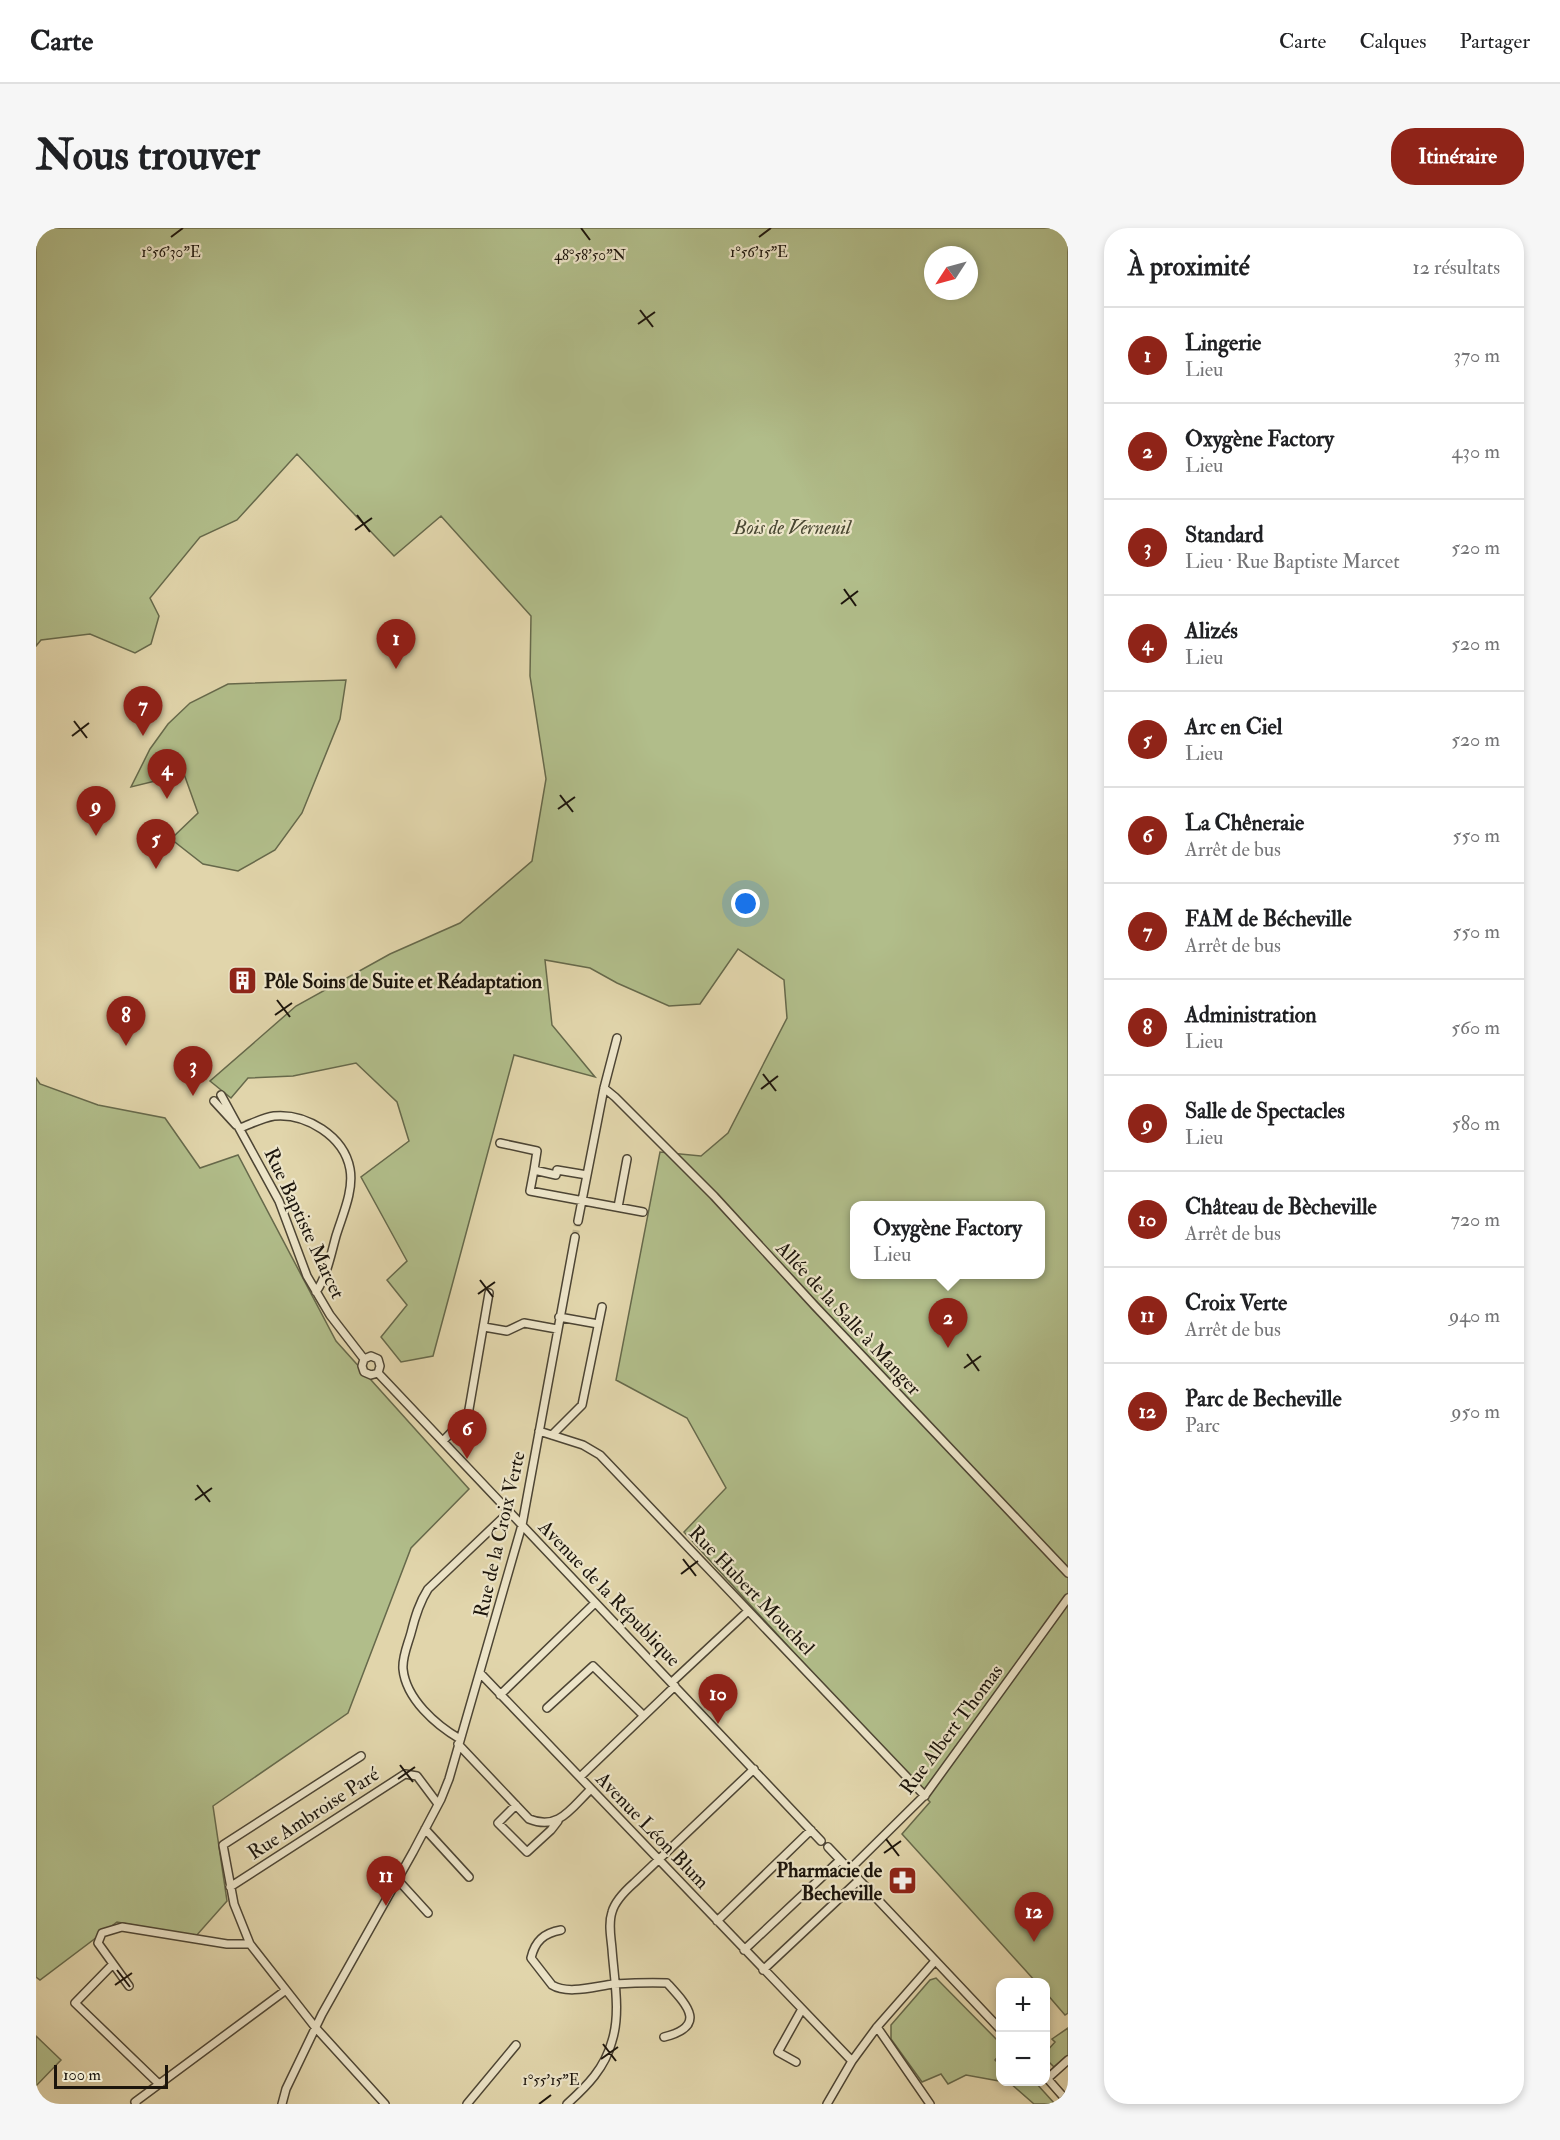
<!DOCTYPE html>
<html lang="fr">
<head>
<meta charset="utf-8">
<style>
  :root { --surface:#fff; --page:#f6f6f6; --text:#202124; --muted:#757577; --line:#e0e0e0; --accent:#8f2418 }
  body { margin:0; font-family:"IM FELL Double Pica",serif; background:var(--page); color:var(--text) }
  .controls { position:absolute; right:18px; bottom:18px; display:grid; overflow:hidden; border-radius:12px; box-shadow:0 3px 9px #0003 }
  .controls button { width:54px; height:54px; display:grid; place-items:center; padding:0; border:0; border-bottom:2px solid var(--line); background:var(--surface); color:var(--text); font:30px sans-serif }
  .compass { position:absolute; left:888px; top:18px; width:54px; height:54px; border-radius:50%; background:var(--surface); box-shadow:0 3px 9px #0003; rotate:234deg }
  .scale { position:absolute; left:18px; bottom:15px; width:114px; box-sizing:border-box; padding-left:6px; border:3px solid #1c150c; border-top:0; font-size:16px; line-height:21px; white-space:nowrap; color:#1c150c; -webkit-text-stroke:4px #ece4c8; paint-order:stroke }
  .you { position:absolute; left:710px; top:676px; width:21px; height:21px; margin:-15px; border:4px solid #fff; border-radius:50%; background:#1a73e8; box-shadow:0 0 0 9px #1a73e833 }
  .badge { display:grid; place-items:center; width:39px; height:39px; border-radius:50%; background:var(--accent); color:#fff; font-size:20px; font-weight:700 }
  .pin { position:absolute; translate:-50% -50px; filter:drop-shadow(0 2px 3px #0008) }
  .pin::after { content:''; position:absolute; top:32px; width:21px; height:18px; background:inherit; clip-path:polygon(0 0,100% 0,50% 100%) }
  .popup { position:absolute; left:814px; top:973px; width:195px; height:78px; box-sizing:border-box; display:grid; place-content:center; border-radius:12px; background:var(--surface); filter:drop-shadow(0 2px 4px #0005); font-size:20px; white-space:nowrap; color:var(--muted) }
  .popup b { font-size:22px; color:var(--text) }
  .popup::after { content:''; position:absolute; left:50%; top:100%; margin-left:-12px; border:12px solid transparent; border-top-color:var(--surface) }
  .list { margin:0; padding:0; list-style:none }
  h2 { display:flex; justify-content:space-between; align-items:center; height:78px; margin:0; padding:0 24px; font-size:26px }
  h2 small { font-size:20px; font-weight:400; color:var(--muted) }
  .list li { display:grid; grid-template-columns:39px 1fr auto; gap:18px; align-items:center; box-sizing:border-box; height:96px; padding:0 24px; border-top:2px solid var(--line) }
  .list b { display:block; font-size:22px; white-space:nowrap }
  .list p { margin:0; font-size:20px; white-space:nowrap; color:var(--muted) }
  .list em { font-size:20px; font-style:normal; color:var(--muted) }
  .map { position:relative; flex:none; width:1032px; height:1876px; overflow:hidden; border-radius:24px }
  header { display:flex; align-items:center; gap:36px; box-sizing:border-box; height:84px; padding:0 30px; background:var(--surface); border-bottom:2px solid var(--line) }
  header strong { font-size:28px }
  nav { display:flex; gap:33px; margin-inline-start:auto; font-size:21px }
  .intro { display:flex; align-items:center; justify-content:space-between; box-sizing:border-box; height:144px; padding:0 36px }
  h1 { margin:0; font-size:42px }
  .button { padding:15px 27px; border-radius:24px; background:var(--accent); color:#fff; font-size:21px; font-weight:700 }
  main { display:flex; gap:36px; padding:0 36px }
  aside { flex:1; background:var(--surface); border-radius:24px; box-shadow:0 3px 9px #0003 }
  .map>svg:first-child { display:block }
  .green { fill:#b1bd8a; stroke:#66694b; stroke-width:1.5; fill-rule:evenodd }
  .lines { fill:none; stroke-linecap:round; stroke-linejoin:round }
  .minor-tunnel { stroke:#c3b893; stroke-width:7; stroke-dasharray:7 3.5; stroke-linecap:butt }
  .minor-casing { stroke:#4d4534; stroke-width:10 }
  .minor { stroke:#ece4c8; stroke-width:7 }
  .ticks { fill:none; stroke:#1c150c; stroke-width:2 }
  .labels { text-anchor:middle; stroke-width:4.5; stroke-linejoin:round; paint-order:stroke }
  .park-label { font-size:20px; font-style:italic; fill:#494732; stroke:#ece4c8 }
  .poi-label { font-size:20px; font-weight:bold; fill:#1c150c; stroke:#ece4c8; text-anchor:start }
  .street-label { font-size:20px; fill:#1c150c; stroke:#ece4c8 }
  .ticks-label { font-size:15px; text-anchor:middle; fill:#1c150c; stroke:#ece4c8; stroke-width:4.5; stroke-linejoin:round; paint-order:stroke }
</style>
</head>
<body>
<header>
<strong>Carte</strong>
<nav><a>Carte</a><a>Calques</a><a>Partager</a></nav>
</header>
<div class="intro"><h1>Nous trouver</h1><a class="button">Itinéraire</a></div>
<main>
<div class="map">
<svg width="1032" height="1876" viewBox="0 0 1032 1876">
  <rect width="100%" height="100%" fill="#e1d5ab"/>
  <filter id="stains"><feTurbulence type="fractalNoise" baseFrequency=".00333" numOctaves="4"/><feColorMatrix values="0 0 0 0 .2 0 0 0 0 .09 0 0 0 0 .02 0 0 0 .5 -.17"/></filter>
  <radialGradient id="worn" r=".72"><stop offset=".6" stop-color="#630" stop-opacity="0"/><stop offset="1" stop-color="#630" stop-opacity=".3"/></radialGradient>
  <path class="green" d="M0,0H1032V1785L1029,1787L1010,1765V1754H1000L866,1606L894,1574L648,1304L690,1260L651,1190L580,1152L624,924L665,928L692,905L751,790L748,752L702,721L664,776L633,778L581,755L554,740L509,732L516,797L559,849L478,827L397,1128L365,1134L345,1109L371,1077L351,1052L371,1033L325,949L373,913L361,874L320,835L257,848L212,850L195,870L174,853L260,778L354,726L424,695L496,633L510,551L494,448L495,388L405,288L358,328L261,226L201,292L164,309L114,370L123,388L115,416L99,425L54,406L5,412L0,418ZM897,27H933V63H897ZM819,978H1005V1046H819Z
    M310,452L304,491L266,585L239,622L202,643L167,636L135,611L162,585L148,546L95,559L114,521L132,496L154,475L192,456Z
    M0,850L4,856L62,877L129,890L164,940L202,927L300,1113L433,1261L375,1320L312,1485L177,1578L191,1673L160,1708L81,1694L4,1752L0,1749Z
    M900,1750L964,1815V1826L959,1832L964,1837V1854H999L1019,1876H998L974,1855L930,1847L912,1856L905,1846L886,1854L855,1811V1797L894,1752Z
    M1032,1800V1827L1018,1839L1010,1831V1824L1019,1814L1016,1811Z
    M0,1808L25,1832L0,1858Z"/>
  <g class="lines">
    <path class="minor-tunnel" d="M539,1009L542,993"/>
    <defs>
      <path id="minor" d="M568,860L579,869L678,968L779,1078L1032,1345
        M185,867L243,973L271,1048L294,1087L328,1131
        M178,873L200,897
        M204,900C215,896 226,890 238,888C270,885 308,908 314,941C318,963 306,988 300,1008C295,1026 291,1048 280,1064
        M464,915L501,923L498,942L520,947L521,942L551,947
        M498,942L494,963L607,984
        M582,979L591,931
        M542,993L568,860L581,810
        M523,1089L562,1096
        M448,1099L471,1103L488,1095L521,1101
        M328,1131L335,1128L342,1131L344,1138L342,1145
        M328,1131L326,1138L328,1144L335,1147L342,1145
        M342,1145L785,1613
        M503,1203L547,1217L564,1227L889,1568
        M516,1207L546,1177L566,1079
        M407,1213L432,1187L453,1065
        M445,1446L816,1833
        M636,1454L712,1383
        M464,1467L559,1375
        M511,1480L557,1438L607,1487
        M424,1511C400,1497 370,1471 367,1441C366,1429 372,1416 375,1405C379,1389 383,1375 392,1361L473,1284
        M422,1516L493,1591C523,1603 535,1580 555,1561
        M325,1528L187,1617L198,1676L214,1716L279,1799L349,1876
        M544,1549L639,1458
        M480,1577L462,1595L491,1624L515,1602L522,1593
        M389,1601L433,1649
        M792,1619L964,1801
        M813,1642L890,1566L1032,1370
        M361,1651L392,1685
        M194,1659L369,1546L381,1548L402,1576
        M681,1693L775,1602
        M525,1702C508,1705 499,1713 495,1730L516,1757C532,1767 560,1758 578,1756C595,1755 613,1754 631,1755C651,1777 672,1798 628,1809
        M708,1722L804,1632
        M77,1736L39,1775L123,1856
        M727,1742L823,1652
        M93,1758L62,1715L66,1705L86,1699L191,1716H214
        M841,1799L894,1876
        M760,1834L742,1824L766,1781
        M1010,1849L1032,1874
        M1011,1851L1032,1832
        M100,1876L99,1874L250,1762
        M246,1876L250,1861L286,1786L377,1624L405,1571L413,1551L486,1297L539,1009
        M431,1876L480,1817
        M531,1876C551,1858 569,1840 576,1813C585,1785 578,1750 576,1721C575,1709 572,1696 576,1684C579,1673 589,1663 598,1655L718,1541
        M791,1876L816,1833L841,1799L899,1733"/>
    </defs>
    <use href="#minor" class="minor-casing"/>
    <use href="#minor" class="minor"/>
  </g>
  <path class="ticks" d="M545,0L554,12M135,9L147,0M723,9L735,0M604,82L617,99M602,96L619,84M321,287L334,304M319,302L336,290M808,361L820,378M805,376L822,363M38,493L51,510M36,508L53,495M524,567L537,584M522,581L539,569M241,772L254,789M239,787L256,775M727,846L740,863M725,861L742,848M444,1052L457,1069M442,1066L459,1054M931,1126L943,1143M928,1140L945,1128M161,1257L174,1274M159,1272L176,1260M647,1331L660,1348M645,1346L662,1333M364,1537L377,1554M362,1551L379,1539M850,1611L863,1628M848,1625L865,1613M81,1742L94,1759M79,1757L96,1745M567,1816L580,1833M565,1831L582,1819M503,1876L515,1867"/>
  <defs>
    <symbol id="building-square" viewBox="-11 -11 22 22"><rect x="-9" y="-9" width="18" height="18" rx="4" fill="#8f2418" stroke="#ece4c8"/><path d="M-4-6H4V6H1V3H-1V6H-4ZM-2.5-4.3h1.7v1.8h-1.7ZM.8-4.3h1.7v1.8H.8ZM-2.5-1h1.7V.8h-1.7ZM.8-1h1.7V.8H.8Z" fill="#fff"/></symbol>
    <symbol id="pharmacy-square" viewBox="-11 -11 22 22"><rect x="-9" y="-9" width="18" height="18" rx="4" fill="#8f2418" stroke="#ece4c8"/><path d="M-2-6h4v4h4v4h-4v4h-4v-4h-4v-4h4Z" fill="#fff"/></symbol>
  </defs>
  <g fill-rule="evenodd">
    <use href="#building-square" x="190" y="736" width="33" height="33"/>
    <use href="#pharmacy-square" x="850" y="1636" width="33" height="33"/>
  </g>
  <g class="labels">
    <g class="park-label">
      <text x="756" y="306">Bois de Verneuil</text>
    </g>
    <g class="poi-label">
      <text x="228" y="760">Pôle Soins de Suite et Réadaptation</text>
      <text x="846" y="1649" text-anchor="end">Pharmacie de<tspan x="846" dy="23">Becheville</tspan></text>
    </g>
    <g class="street-label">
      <text transform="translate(269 995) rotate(65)" y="7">Rue Baptiste Marcet</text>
      <text transform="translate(813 1090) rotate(47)" y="7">Allée de la Salle à Manger</text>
      <text transform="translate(463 1306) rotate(-77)" y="7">Rue de la Croix Verte</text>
      <text transform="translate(716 1362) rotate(46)" y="7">Rue Hubert Mouchel</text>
      <text transform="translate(574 1365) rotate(46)" y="7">Avenue de la République</text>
      <text transform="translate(915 1501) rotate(-53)" y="7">Rue Albert Thomas</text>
      <text transform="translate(277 1585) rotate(-33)" y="7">Rue Ambroise Paré</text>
      <text transform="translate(617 1602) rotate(46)" y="7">Avenue Léon Blum</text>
    </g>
  </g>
  <g class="ticks-label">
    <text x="135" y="29">1°56'30"E</text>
    <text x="723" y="29">1°56'15"E</text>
    <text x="554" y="32">48°58'50"N</text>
    <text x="515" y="1857">1°55'15"E</text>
  </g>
  <rect width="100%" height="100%" filter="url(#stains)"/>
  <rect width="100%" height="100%" fill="url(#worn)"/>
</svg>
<div class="controls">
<button>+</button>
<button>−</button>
</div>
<svg class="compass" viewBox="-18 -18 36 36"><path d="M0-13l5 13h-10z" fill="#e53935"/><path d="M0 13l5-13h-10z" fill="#757577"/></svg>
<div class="scale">100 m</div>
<div class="you"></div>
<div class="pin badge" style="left:360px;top:441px">1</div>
<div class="pin badge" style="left:912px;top:1120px">2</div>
<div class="popup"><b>Oxygène Factory</b>Lieu</div>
<div class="pin badge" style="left:157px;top:868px">3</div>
<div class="pin badge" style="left:131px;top:571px">4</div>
<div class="pin badge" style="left:120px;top:641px">5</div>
<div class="pin badge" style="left:431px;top:1231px">6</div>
<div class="pin badge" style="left:107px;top:508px">7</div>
<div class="pin badge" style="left:90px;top:818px">8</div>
<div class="pin badge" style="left:60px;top:608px">9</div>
<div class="pin badge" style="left:682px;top:1496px">10</div>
<div class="pin badge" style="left:350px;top:1678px">11</div>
<div class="pin badge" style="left:998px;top:1714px">12</div>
</div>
<aside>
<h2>À proximité<small>12 résultats</small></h2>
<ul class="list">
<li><span class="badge">1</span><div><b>Lingerie</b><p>Lieu</p></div><em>370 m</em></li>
<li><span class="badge">2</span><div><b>Oxygène Factory</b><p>Lieu</p></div><em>430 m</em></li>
<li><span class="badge">3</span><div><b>Standard</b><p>Lieu · Rue Baptiste Marcet</p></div><em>520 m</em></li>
<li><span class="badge">4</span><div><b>Alizés</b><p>Lieu</p></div><em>520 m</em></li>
<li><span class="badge">5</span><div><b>Arc en Ciel</b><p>Lieu</p></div><em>520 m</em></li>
<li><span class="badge">6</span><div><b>La Chêneraie</b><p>Arrêt de bus</p></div><em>550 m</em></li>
<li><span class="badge">7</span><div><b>FAM de Bécheville</b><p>Arrêt de bus</p></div><em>550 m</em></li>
<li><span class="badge">8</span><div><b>Administration</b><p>Lieu</p></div><em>560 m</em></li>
<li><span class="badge">9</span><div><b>Salle de Spectacles</b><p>Lieu</p></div><em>580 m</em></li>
<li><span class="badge">10</span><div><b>Château de Bècheville</b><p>Arrêt de bus</p></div><em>720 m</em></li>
<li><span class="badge">11</span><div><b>Croix Verte</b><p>Arrêt de bus</p></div><em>940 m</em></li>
<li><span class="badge">12</span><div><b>Parc de Becheville</b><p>Parc</p></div><em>950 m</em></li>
</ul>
</aside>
</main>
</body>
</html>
